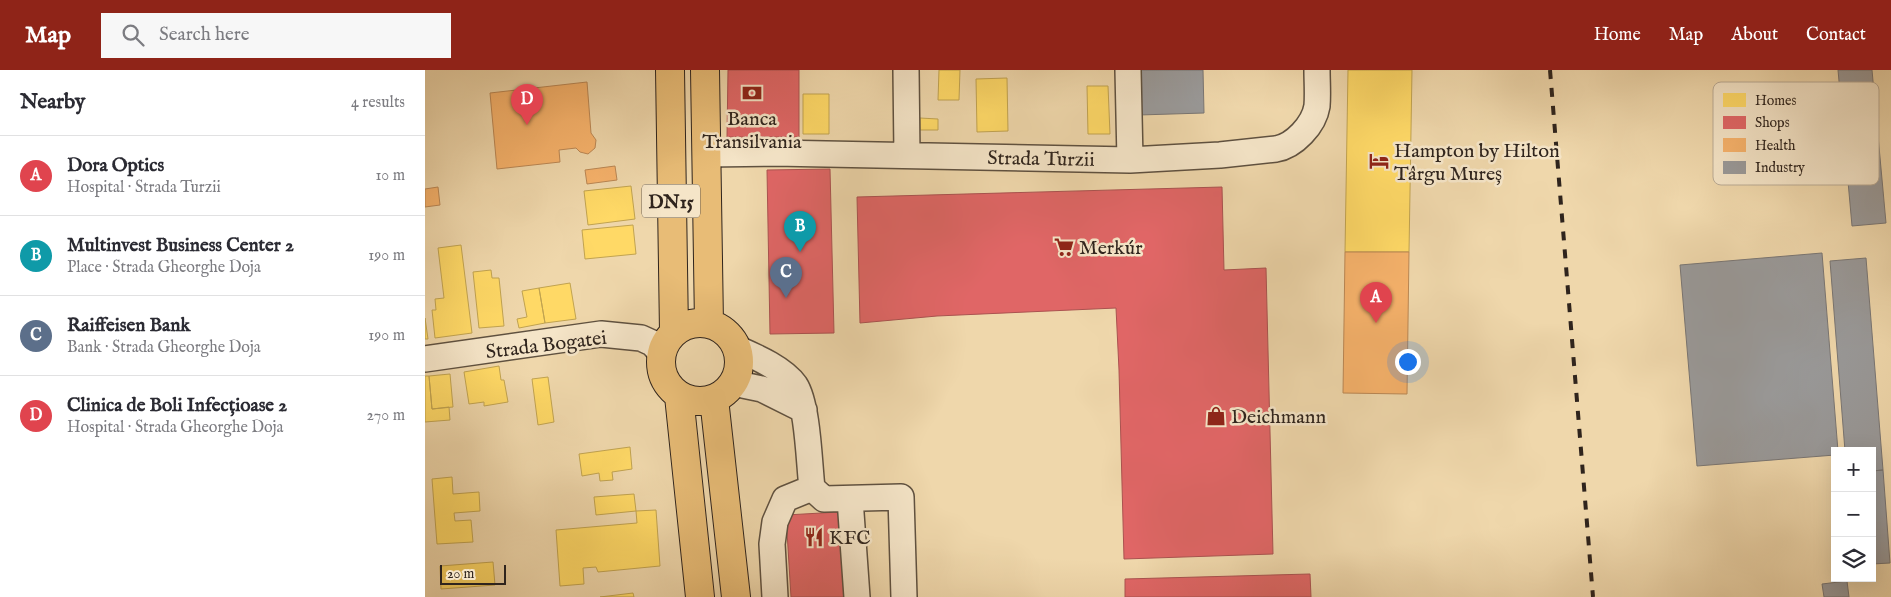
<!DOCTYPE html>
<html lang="en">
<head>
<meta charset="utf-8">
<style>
  :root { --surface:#fff; --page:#f7f7f7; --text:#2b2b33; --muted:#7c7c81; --line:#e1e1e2; --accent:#8f2418 }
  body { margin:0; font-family:"IM FELL English",serif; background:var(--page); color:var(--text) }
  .controls { position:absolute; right:15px; bottom:15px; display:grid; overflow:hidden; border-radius:0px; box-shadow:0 5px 20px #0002 }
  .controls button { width:45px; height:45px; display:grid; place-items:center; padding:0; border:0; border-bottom:1px solid var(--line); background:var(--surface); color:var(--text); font:25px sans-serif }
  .scale { position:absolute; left:15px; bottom:12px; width:66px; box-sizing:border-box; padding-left:5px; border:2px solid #2f241d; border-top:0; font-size:14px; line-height:18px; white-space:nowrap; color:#2f241d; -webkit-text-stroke:4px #f5e5c8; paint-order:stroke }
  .you { position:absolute; left:982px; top:291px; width:18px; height:18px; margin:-12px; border:4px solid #fff; border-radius:50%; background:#1a73e8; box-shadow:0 0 0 8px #1a73e833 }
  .badge { display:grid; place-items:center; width:32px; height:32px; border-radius:50%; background:var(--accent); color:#fff; font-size:16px; font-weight:700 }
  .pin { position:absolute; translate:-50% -41px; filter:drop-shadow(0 1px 2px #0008) }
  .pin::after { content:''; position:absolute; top:26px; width:18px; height:15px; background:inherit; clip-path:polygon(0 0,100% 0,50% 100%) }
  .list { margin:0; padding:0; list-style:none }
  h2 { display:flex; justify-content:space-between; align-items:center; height:65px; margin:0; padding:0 20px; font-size:21px }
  h2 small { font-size:16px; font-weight:400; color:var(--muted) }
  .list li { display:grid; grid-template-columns:32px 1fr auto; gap:15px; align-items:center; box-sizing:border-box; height:80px; padding:0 20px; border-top:1px solid var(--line) }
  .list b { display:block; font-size:19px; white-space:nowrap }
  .list p { margin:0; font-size:16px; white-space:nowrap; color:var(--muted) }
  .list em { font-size:16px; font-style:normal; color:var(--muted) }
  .icon { flex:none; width:28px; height:28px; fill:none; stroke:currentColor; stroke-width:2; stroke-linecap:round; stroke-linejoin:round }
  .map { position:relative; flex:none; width:1466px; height:527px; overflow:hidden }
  header { display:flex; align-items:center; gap:30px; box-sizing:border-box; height:70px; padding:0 25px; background:var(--accent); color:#fff }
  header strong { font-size:24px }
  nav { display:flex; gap:28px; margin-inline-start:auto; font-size:18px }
  .search { width:350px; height:45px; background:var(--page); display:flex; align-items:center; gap:12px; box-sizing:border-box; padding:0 18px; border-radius:0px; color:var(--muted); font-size:19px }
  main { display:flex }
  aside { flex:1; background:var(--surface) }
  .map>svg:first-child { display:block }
  .homes { fill:#ffd966; stroke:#c1a350 }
  .shops { fill:#e06666; stroke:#ab5250 }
  .health { fill:#f6b26b; stroke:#ba8754 }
  .industry { fill:#999; stroke:#797674 }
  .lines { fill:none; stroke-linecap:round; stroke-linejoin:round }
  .minor-casing { stroke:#5f5140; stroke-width:28 }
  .major-casing { stroke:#2f241d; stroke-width:30 }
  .minor { stroke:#f5e5c8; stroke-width:25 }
  .major { stroke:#e8bc76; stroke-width:28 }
  .rail { stroke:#2f241d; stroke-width:4; stroke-dasharray:9 9; stroke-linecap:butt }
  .labels { text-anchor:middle; stroke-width:5; stroke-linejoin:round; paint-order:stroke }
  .shield { fill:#f5e5c8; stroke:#6a5e50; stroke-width:1 }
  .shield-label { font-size:19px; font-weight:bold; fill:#2f241d }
  .poi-label { font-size:20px; fill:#2f241d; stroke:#f5e5c8; text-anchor:start }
  .street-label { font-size:20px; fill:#2f241d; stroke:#f5e5c8 }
  .key { fill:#f5e5c8; stroke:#baab95; stroke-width:1 }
  .key-label { font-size:14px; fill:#2f241d }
</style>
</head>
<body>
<header>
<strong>Map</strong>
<div class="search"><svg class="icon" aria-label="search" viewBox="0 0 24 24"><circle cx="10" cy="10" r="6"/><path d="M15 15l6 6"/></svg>Search here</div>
<nav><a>Home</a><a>Map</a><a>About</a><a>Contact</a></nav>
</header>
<main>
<aside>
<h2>Nearby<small>4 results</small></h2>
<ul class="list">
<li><span class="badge" style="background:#e0444e">A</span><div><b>Dora Optics</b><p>Hospital · Strada Turzii</p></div><em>10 m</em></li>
<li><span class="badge" style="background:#0f9aa8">B</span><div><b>Multinvest Business Center 2</b><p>Place · Strada Gheorghe Doja</p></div><em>190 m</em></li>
<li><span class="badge" style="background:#5c6f8a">C</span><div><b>Raiffeisen Bank</b><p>Bank · Strada Gheorghe Doja</p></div><em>190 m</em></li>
<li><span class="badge" style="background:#e0444e">D</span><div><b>Clinica de Boli Infecțioase 2</b><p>Hospital · Strada Gheorghe Doja</p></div><em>270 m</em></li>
</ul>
</aside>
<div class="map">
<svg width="1466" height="527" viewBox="0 0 1466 527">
  <rect width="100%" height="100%" fill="#efd7ab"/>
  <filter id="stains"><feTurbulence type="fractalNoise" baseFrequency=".004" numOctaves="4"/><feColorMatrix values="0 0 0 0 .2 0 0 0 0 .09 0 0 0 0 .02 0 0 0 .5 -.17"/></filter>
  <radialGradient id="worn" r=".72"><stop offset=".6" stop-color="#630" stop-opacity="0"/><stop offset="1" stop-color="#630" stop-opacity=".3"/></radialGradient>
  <path class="homes" d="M514,0H535L534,30H513Z
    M923,0H987L984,182H920Z
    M582,8L583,61L552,62L551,9Z
    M662,16H683L685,64H663Z
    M378,24H404V64H378Z
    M495,48L513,49V60H495Z
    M206,116L210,149L163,155L159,121Z
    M208,155L211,184L160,189L157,160Z
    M36,175L47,263L10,268L7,240H11L10,229L19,228L13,178Z
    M66,200L67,208H74L79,256L54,258L48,202Z
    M145,213L151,249L120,253L114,218Z
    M114,218L120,253L94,258L92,249L102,247L97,221Z
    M0,248L3,269H0Z
    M74,296L76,310H79L83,332L59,336V332L44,334L39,302Z
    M25,304L28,337L7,339L4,306Z
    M0,306H4L7,339L24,337L25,350L0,352Z
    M123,307L129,352L113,355L107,309Z
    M205,377L207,399L187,402L188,410L175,411L174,403L157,406L154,384Z
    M27,407L28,424L54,422L55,441L29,443L30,451L46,450L48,472L12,474L7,409Z
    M209,424L211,441L171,445L169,427Z
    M231,440L235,496L173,502L171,497L158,498L159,514L135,516L131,460L212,453L211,441Z
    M68,492L70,515L16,519L15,496Z
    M208,523L209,527H175Z"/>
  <path class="shops" d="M303,0H374V67H302Z
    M405,99L409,263L345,264L342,100Z
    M797,117L799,200L841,198L848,484L699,489L694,300L691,238L512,246L435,253L432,127Z
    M414,442L419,527H366L361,445Z
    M885,504L886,527H700V509Z"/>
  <path class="health" d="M162,12L166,63L171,70L170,78L163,84L155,82L151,78L134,80L135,92L72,99L65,23Z
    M190,96L192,110L162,114L160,100Z
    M13,117L15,135L0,137V119Z
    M920,182H984L982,324L918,323Z"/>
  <path class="industry" d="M713,0H778L779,43L714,45Z
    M1413,0H1447L1461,153L1427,156Z
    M1397,183L1413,381H1410V385L1272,396L1255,195Z
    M1441,188L1458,400L1447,401V381H1420L1405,191Z
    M1458,400L1465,493L1447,494V401Z
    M1422,511L1424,527H1399L1397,514Z"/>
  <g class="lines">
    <defs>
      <path id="minor" d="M481,0L482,85
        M703,0L705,90
        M281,84L350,83L705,90L795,85L851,79C869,76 889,55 892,36C893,24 892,12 892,0
        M311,278C329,286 358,298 370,315C383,335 384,393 387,418L399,429L476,427L479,527
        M0,289L176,264L216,268L227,273L236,283
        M308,313L337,319L379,340
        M425,429L432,527
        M350,527L347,474L350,452L360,429L387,418"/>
      <path id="major" d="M245,0L249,262
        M280,0L284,254
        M236 292a39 39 0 1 1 78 0a39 39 0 1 1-78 0Z
        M254,326L275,527
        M289,329L311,527"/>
    </defs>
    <use href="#minor" class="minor-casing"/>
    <use href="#major" class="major-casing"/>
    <use href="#minor" class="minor"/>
    <use href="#major" class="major"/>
    <path class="rail" d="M1125,0L1168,527"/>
  </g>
  <defs>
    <symbol id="bank-bare" viewBox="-9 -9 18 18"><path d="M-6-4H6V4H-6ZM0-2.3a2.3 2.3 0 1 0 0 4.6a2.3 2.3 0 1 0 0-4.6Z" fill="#8f2418" stroke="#f5e5c8" stroke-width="2.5" paint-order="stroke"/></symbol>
    <symbol id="hotel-bare" viewBox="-9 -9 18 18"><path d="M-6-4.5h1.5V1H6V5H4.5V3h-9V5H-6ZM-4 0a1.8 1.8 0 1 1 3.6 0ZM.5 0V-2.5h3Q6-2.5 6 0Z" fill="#8f2418" stroke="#f5e5c8" stroke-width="2.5" paint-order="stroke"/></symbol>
    <symbol id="supermarket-bare" viewBox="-9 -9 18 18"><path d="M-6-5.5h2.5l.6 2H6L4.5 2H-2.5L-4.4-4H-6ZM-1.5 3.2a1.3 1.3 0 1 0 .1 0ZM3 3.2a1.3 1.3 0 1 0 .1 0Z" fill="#8f2418" stroke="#f5e5c8" stroke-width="2.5" paint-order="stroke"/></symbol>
    <symbol id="shop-bare" viewBox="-9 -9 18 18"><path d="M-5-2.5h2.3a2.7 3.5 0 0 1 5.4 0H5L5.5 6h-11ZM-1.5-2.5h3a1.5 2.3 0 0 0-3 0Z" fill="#8f2418" stroke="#f5e5c8" stroke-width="2.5" paint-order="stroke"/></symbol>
    <symbol id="restaurant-bare" viewBox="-9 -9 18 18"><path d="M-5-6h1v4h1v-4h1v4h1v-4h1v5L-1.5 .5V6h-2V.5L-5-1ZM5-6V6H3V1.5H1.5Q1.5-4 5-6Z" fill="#8f2418" stroke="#f5e5c8" stroke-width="2.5" paint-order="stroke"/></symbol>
  </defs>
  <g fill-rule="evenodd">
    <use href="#bank-bare" x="313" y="9" width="28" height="28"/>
    <use href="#hotel-bare" x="940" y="77" width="28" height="28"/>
    <use href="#supermarket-bare" x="625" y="163" width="28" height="28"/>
    <use href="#shop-bare" x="777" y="332" width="28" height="28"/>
    <use href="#restaurant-bare" x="375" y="453" width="28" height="28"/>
  </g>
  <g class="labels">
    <rect class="shield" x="217" y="114.5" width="58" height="33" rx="4"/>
    <g class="shield-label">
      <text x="246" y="138">DN15</text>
    </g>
    <g class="poi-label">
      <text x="327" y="55" text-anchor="middle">Banca<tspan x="327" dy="23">Transilvania</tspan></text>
      <text x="969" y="87">Hampton by Hilton<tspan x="969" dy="23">Târgu Mureș</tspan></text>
      <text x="654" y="184">Merkúr</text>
      <text x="806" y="353">Deichmann</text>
      <text x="404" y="474">KFC</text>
    </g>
    <g class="street-label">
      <text transform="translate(616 88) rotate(1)" y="7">Strada Turzii</text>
      <text transform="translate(121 274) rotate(-7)" y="7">Strada Bogatei</text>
    </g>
  </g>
  <rect x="1288" y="12" width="166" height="103" rx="8" class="key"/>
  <rect x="1298" y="23" width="23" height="14" fill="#ffd966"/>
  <rect x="1298" y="46" width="23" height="13" fill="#e06666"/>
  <rect x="1298" y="68" width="23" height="14" fill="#f6b26b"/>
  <rect x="1298" y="91" width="23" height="13" fill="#999"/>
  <g class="key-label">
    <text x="1330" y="35">Homes</text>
    <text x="1330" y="57">Shops</text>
    <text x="1330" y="80">Health</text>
    <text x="1330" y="102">Industry</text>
  </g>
  <rect width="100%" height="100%" filter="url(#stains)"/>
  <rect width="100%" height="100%" fill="url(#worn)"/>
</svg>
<div class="controls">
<button>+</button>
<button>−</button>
<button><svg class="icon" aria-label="layers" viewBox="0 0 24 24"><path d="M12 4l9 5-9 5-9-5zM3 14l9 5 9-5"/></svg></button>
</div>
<div class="scale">20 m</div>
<div class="you"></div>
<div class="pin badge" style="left:951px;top:253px;background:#e0444e">A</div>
<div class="pin badge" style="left:375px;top:182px;background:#0f9aa8">B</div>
<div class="pin badge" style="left:361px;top:228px;background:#5c6f8a">C</div>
<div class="pin badge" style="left:102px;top:55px;background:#e0444e">D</div>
</div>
</main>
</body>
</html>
